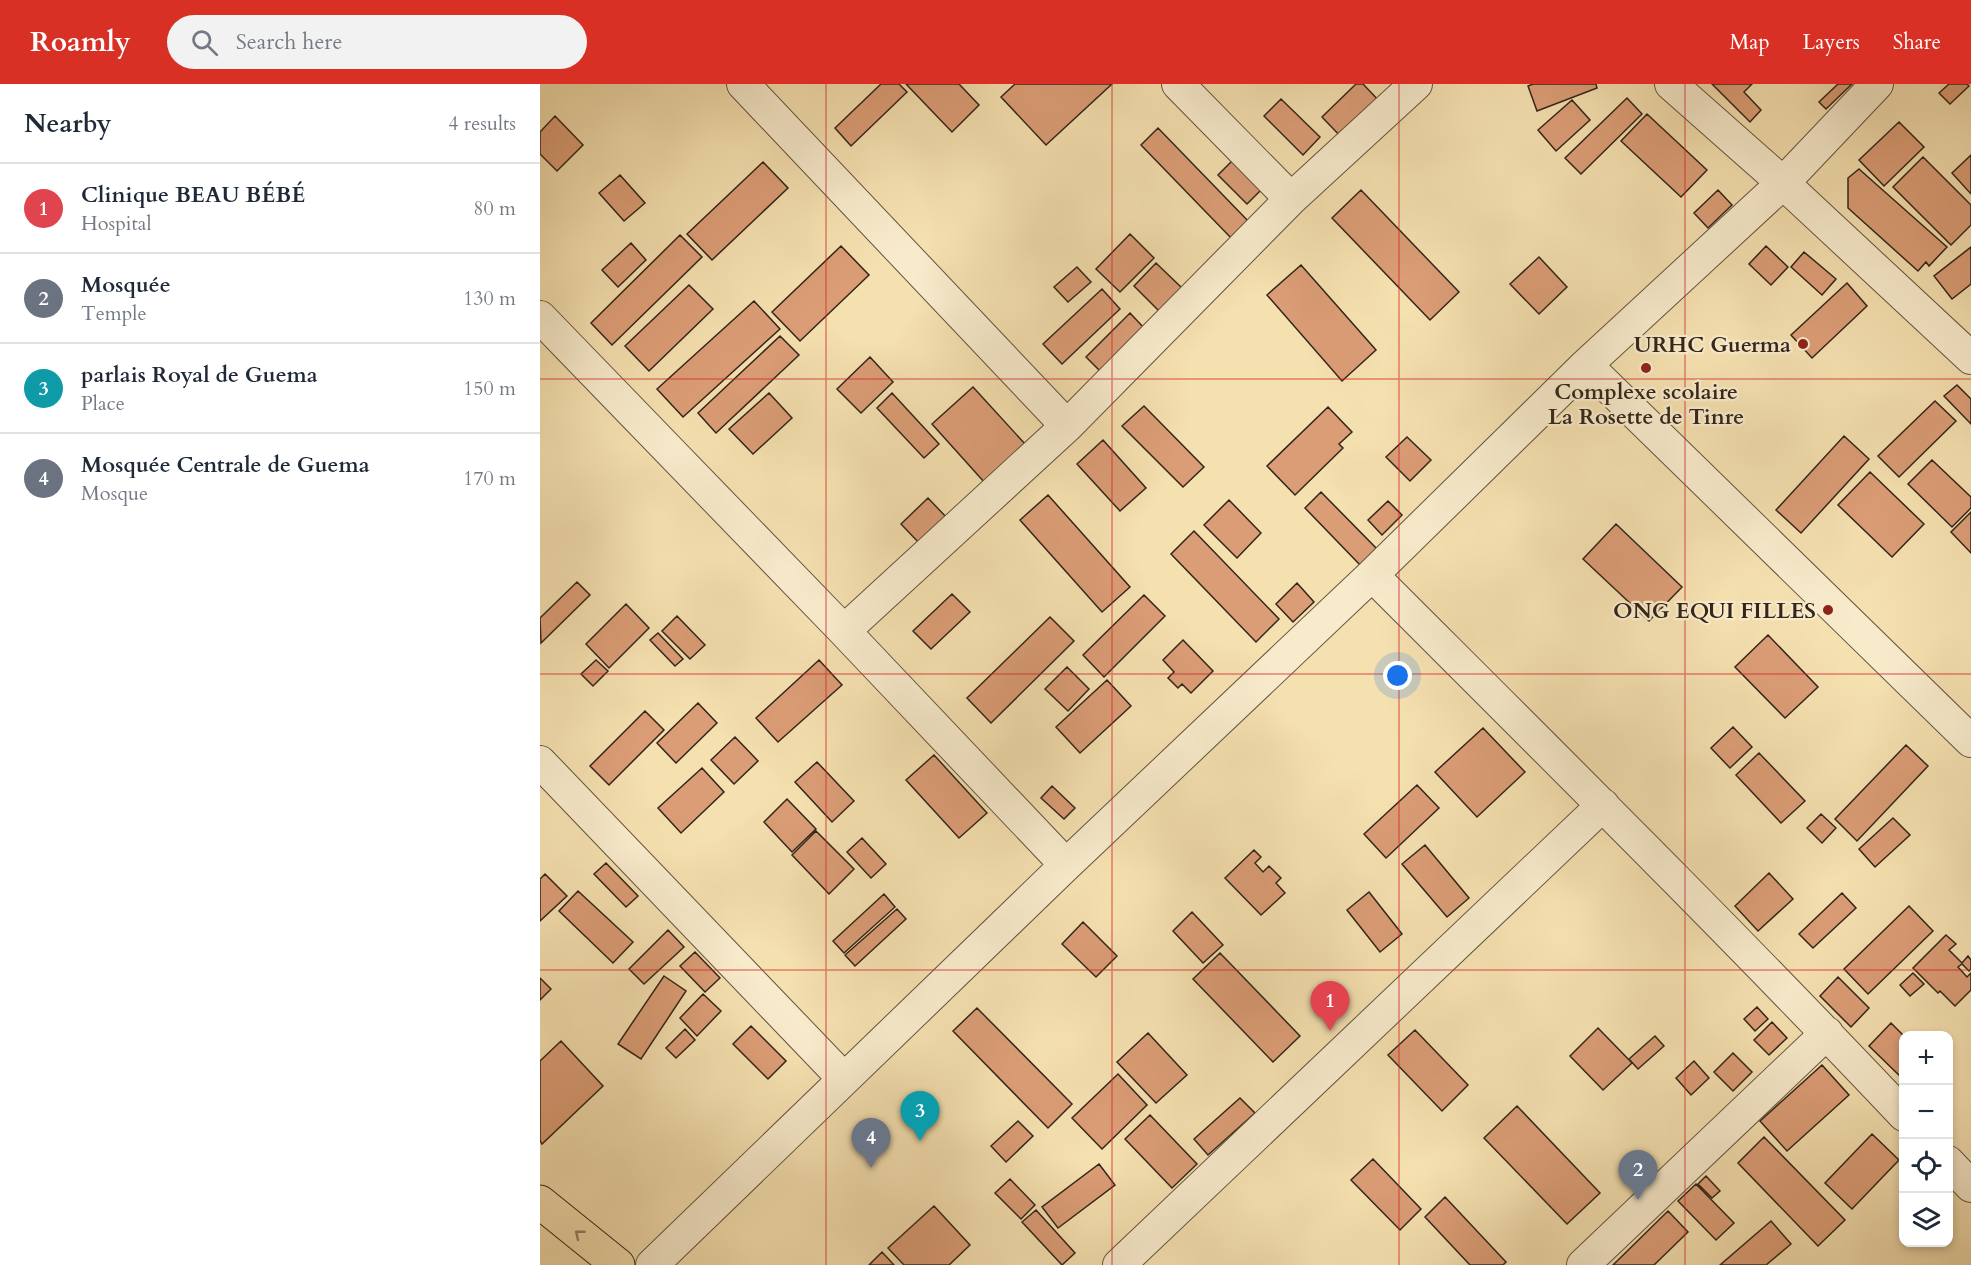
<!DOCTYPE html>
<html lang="en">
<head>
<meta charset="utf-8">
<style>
  :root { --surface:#fff; --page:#f2f2f3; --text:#1f2937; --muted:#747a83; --line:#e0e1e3; --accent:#d93025 }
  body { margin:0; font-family:Cardo,serif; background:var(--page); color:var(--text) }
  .controls { position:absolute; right:18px; bottom:18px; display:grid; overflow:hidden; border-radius:12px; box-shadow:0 3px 9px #0003 }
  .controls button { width:54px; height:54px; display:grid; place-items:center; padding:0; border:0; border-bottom:2px solid var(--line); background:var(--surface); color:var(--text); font:30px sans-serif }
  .you { position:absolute; left:858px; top:592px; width:21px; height:21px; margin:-15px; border:4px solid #fff; border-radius:50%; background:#1a73e8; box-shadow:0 0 0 9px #1a73e833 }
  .badge { display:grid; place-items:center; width:39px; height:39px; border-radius:50%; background:var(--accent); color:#fff; font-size:20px; font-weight:700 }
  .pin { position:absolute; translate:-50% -50px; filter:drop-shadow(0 2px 3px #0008) }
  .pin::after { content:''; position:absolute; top:32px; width:21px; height:18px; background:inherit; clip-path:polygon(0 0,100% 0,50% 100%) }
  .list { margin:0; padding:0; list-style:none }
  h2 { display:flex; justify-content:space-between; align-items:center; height:78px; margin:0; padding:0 24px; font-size:26px }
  h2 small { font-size:20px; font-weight:400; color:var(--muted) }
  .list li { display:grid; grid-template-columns:39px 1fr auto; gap:18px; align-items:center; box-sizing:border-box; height:90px; padding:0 24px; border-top:2px solid var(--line) }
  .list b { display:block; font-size:22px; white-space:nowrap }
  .list p { margin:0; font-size:20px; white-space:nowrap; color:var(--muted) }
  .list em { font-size:20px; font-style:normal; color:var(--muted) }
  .icon { flex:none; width:33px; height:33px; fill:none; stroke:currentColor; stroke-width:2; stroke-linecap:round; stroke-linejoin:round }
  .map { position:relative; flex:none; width:1431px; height:1181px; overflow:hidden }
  header { display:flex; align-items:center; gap:36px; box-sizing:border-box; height:84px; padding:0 30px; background:var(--accent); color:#fff }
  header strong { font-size:28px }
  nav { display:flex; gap:33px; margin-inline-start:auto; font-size:21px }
  .search { width:420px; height:54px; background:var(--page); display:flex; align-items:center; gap:15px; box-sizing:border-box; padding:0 21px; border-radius:33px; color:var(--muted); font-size:22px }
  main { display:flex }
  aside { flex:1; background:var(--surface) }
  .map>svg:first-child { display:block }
  .building { fill:#db9d76; stroke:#33251a; stroke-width:1.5 }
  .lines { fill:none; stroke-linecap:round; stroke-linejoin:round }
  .minor-casing { stroke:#645440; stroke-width:34 }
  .primary-casing { stroke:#33251a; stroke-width:35 }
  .minor { stroke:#f8ebcc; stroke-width:32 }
  .primary { stroke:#f5e0b0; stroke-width:33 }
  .oneway { stroke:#948265 }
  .grid { fill:none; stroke:#d62828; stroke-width:1.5; stroke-opacity:0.55 }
  .poi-dot { fill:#8f2418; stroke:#f8ebcc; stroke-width:2 }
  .labels { text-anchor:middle; stroke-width:4.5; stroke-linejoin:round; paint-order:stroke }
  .poi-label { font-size:22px; font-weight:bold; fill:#33251a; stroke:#f8ebcc; text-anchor:end }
</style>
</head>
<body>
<header>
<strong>Roamly</strong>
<div class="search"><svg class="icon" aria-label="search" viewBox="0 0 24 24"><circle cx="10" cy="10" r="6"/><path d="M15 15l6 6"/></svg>Search here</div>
<nav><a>Map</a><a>Layers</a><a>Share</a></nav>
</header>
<main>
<aside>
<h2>Nearby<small>4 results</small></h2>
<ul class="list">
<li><span class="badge" style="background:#e0444e">1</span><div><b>Clinique BEAU BÉBÉ</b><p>Hospital</p></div><em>80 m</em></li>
<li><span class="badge" style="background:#6b7280">2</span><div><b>Mosquée</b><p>Temple</p></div><em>130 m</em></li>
<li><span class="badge" style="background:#0f9aa8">3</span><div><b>parlais Royal de Guema</b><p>Place</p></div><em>150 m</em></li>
<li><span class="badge" style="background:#6b7280">4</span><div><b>Mosquée Centrale de Guema</b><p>Mosque</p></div><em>170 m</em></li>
</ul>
</aside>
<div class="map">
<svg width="1431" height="1181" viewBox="0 0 1431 1181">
  <rect width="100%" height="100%" fill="#f5e0b0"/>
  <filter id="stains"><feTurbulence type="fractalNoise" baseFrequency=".00333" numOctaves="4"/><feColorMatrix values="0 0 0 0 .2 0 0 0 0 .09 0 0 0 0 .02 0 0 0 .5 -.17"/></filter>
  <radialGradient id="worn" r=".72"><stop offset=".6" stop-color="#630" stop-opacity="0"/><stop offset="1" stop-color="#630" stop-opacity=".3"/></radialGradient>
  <path class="building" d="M341,0H359L367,8L311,62L295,44Z
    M366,0H419L439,21L412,48Z
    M475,0H572L506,61L461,13Z
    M816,0H823L842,20L804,56L782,33Z
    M993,0H1056L1057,4L997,27L988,2Z
    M1172,0H1212L1204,8L1221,26L1210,38Z
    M1298,0H1312L1286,25L1279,18Z
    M1409,0H1427L1429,2L1410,20L1399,9Z
    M1087,14L1102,30L1041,90L1025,74Z
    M741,15L780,53L763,71L724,32Z
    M1032,16L1050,36L1016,67L998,46Z
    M1107,30L1167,86L1141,113L1081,57Z
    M15,32L43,61L17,87L0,70V48Z
    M1359,38L1384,63L1344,102L1319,76Z
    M618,44L710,139L693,156L601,61Z
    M1431,71V110L1412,89Z
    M1383,73L1431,121V141L1411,161L1353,103Z
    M694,75L723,104L707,120L678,91Z
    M223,78L248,104L172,176L147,150Z
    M1319,85L1407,163L1389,182L1386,178L1378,187L1308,124V94Z
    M80,91L105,119L84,137L59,109Z
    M821,106L919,208L890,236L792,134Z
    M1178,106L1192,121L1168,144L1154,129Z
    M590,150L614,174L580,208L556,185Z
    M140,151L162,173L72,261L51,239Z
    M91,159L106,176L78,203L62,186Z
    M301,162L329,191L260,257L232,228Z
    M1226,162L1248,183L1231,201L1209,180Z
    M1431,163V200L1412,215L1394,192Z
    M1264,168L1296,195L1282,211L1251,183Z
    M999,173L1027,203L999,230L970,200Z
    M616,179L643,205L620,228L594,202Z
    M761,181L836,266L802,297L727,211Z
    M537,183L551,198L528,218L514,203Z
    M1307,199L1327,222L1272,274L1251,251Z
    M149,201L173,225L109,287L85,262Z
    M562,205L580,225L522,280L503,260Z
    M214,217L240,245L143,333L117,305Z
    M590,229L604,244L560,287L546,273Z
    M240,252L259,271L176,349L158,329Z
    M330,273L353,298L321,329L297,305Z
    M1417,301L1431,315V340L1404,312Z
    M433,303L486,361L445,399L392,340Z
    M229,309L252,334L213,370L189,345Z
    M352,309L399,360L384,374L337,324Z
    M1395,317L1416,337L1359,393L1338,372Z
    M604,322L664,383L643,403L582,342Z
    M788,323L812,348L799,360L803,364L755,411L727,382Z
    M1304,352L1329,375L1261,449L1236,426Z
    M867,353L891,376L870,397L846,373Z
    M563,356L606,404L580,427L537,380Z
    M1392,376L1431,413V424L1412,443L1368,400Z
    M1330,388L1384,440L1352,473L1298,421Z
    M781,408L838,466L821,482L765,424Z
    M508,411L590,503L562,528L480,436Z
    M388,414L408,435L381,461L361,440Z
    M689,416L721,449L697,474L664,441Z
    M848,417L862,431L842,451L828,436Z
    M1431,428V469L1411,448Z
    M1076,440L1142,503L1109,537L1043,475Z
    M654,447L739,535L716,558L631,470Z
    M37,498L50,511L1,559L0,534Z
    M757,499L774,518L753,538L736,520Z
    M412,510L430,528L391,565L373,547Z
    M604,511L625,532L564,593L543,571Z
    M86,520L109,544L69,584L46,560Z
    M137,532L165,561L150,575L122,547Z
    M510,533L534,557L451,639L427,614Z
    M118,549L143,575L135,582L110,556Z
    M1228,551L1278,603L1245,634L1195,583Z
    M643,556L673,587L651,609L642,600L638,604L628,594L634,588L623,576Z
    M56,576L68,587L53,602L41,590Z
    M279,576L302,601L238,658L216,634Z
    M527,583L549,605L528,627L505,605Z
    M567,596L591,622L540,669L516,643Z
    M158,619L177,639L136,679L117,659Z
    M105,627L124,646L69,701L50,682Z
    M1193,643L1212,663L1190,684L1171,664Z
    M943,644L985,688L937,733L895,688Z
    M195,653L218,677L194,700L171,676Z
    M1366,661L1388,682L1317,757L1295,735Z
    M1219,669L1265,717L1241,739L1196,691Z
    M394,671L447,729L419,754L366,696Z
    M277,678L314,717L292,738L255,698Z
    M162,684L184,708L141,749L118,724Z
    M877,701L899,724L846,774L824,750Z
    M512,702L535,724L524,735L501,714Z
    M247,715L276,745L252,768L224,738Z
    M1281,730L1296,744L1282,759L1267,744Z
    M1353,734L1370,751L1335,783L1319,765Z
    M276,747L314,785L289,810L252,771Z
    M322,754L346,780L331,794L307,768Z
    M885,761L929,814L907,833L862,780Z
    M714,766L721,773L715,779L723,788L729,782L741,794L736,799L745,809L721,831L685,794Z
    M66,779L98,812L86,823L54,790Z
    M1229,789L1253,815L1218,847L1195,822Z
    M5,790L27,812L0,837V795Z
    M38,807L93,858L73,879L19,827Z
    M829,808L862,850L840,868L807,826Z
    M1302,809L1316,824L1273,864L1259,850Z
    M344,810L355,823L304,869L293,857Z
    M1369,822L1393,847L1328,910L1304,885Z
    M357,825L366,835L315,882L305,871Z
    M652,828L683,861L663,879L633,847Z
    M543,838L577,872L556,893L522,860Z
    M128,846L144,863L104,900L89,885Z
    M1406,851L1416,860L1409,866L1422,879L1428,872L1431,876V885L1429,887L1422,880L1418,883L1427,893L1431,889V906L1415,922L1400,907L1398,909L1373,884Z
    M155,868L180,894L165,908L140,882Z
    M680,869L760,952L733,978L653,895Z
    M1373,889L1384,900L1370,912L1360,901Z
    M124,892L146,907L101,975L78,960Z
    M1298,893L1329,924L1311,943L1280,912Z
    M0,894L11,905L0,916Z
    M163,910L181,927L157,952L140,934Z
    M1217,923L1228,935L1215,947L1204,935Z
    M437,924L532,1020L508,1044L413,947Z
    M1232,938L1247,954L1229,971L1214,956Z
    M1351,939L1364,952V996L1329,962Z
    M211,942L246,977L228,995L193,960Z
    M1058,944L1092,979L1063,1006L1030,972Z
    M145,945L155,956L136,974L126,964Z
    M875,946L928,1001L902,1027L848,971Z
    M608,949L647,991L616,1019L577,978Z
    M1115,952L1124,962L1098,985L1089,975Z
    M21,957L63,1002L2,1060L0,1057V977Z
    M1193,969L1212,988L1193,1007L1174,988Z
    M1154,977L1169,994L1151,1011L1136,994Z
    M1282,981L1309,1011L1247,1067L1220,1037Z
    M578,990L607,1021L562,1065L532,1034Z
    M700,1014L715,1029L668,1071L654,1055Z
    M977,1022L1060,1109L1027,1140L944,1054Z
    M610,1031L657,1080L632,1104L585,1055Z
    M478,1037L493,1052L466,1078L451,1062Z
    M1332,1050L1359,1076L1312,1125L1285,1099Z
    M1224,1053L1305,1136L1278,1162L1198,1079Z
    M833,1075L881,1125L860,1146L811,1096Z
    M559,1080L575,1101L518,1144L502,1123Z
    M1166,1092L1180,1107L1172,1114L1158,1100Z
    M470,1095L495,1121L481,1135L455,1109Z
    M1156,1100L1194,1139L1176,1156L1138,1117Z
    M905,1113L966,1178L963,1181H930L885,1133Z
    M394,1122L430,1161L409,1181H364L348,1164Z
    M496,1126L535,1169L522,1181L482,1138Z
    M1128,1127L1148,1148L1114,1181H1073Z
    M1231,1137L1251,1160L1226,1181H1180Z
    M342,1168L354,1181H329Z"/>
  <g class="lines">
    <defs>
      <path id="minor" d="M203,0L527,342
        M638,0L751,115
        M1131,0L1243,99L1431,274
        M0,233L304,547L526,781
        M1046,281L1431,657
        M832,491C1011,670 1190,847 1364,1031
        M304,547L527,342L751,115L876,0
        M0,678L304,995
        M1408,1078L1431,1102
        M112,1181L526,781L832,491L1046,281L1243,99L1337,0
        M579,1181L1063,721
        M1043,1181L1287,949"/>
      <path id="primary" d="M0,1118L78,1181"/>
    </defs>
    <use href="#minor" class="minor-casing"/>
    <use href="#primary" class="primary-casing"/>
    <use href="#minor" class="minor"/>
    <use href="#primary" class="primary"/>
  </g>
  <defs><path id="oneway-chevron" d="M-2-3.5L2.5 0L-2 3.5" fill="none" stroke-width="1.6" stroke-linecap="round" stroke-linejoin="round" transform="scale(1.5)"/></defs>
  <use class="oneway" href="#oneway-chevron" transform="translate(39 1150) rotate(-141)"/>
  <path class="grid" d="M286,0V1181M572,0V1181M859,0V1181M1145,0V1181M0,295H1431M0,590H1431M0,886H1431"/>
  <g class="poi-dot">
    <circle cx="1263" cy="260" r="6"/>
    <circle cx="1106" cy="284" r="6"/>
    <circle cx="1288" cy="526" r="6"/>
  </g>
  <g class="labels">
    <g class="poi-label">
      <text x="1251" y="268">URHC Guerma</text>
      <text x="1106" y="315" text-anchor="middle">Complexe scolaire<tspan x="1106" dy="25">La Rosette de Tinre</tspan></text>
      <text x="1276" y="534">ONG EQUI FILLES</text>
    </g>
  </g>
  <rect width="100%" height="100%" filter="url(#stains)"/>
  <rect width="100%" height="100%" fill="url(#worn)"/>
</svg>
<div class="controls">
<button>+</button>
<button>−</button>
<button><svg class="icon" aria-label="locate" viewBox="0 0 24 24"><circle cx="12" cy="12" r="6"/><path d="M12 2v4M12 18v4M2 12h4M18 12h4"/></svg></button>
<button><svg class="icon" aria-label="layers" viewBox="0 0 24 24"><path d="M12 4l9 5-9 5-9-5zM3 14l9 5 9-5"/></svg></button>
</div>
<div class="you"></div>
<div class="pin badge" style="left:790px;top:947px;background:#e0444e">1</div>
<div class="pin badge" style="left:1098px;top:1116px;background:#6b7280">2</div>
<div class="pin badge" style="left:380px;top:1057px;background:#0f9aa8">3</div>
<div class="pin badge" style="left:331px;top:1084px;background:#6b7280">4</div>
</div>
</main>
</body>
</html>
